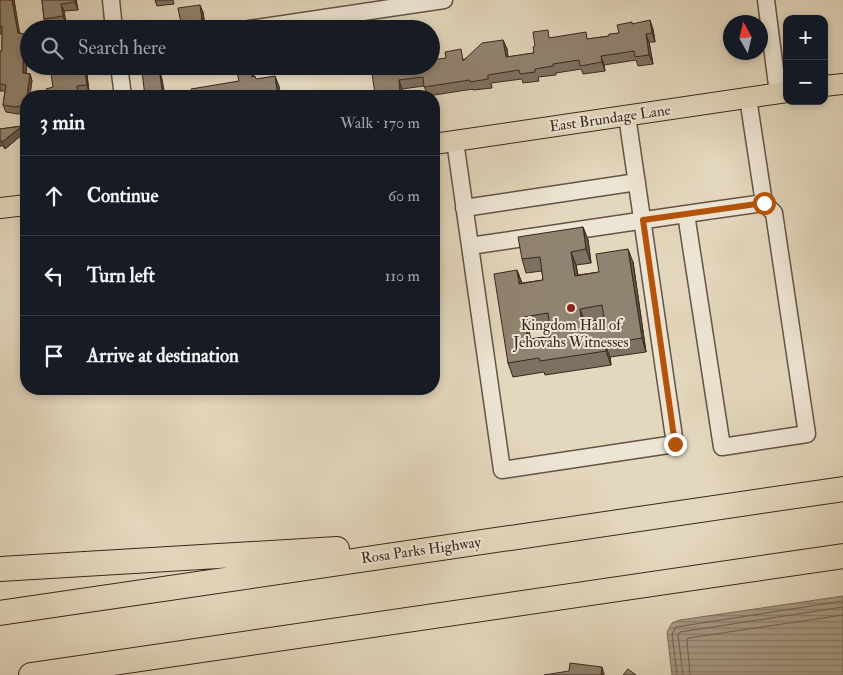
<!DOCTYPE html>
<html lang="en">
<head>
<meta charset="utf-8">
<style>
  :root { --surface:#171b24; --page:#20242c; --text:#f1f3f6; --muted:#9ea1a6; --line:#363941 }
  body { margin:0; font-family:"IM FELL Double Pica",serif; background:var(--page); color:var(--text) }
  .controls { position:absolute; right:15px; top:15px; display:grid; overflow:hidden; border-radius:10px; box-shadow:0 2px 8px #0003 }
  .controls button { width:45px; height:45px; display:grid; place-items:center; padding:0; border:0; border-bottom:1px solid var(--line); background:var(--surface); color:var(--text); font:25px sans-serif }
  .compass { position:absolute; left:723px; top:15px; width:45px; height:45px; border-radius:50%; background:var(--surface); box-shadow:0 2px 8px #0003; rotate:352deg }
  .stop { position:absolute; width:15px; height:15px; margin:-11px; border:4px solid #b45309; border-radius:50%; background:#fff }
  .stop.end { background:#b45309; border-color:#fff; box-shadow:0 1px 5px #0008 }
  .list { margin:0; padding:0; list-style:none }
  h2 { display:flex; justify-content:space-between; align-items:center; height:65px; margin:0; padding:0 20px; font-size:21px }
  h2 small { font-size:16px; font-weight:400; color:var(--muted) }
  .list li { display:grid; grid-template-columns:32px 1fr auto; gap:15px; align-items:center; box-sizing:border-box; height:80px; padding:0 20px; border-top:1px solid var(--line) }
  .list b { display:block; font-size:19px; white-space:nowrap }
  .list em { font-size:16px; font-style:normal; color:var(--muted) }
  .icon { flex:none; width:28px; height:28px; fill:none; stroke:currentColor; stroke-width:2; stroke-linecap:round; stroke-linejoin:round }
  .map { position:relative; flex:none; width:843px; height:675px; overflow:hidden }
  .search { position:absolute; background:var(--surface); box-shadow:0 2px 8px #0003; left:20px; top:20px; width:420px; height:55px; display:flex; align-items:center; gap:12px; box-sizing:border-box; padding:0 18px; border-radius:28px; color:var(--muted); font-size:19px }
  .panel { position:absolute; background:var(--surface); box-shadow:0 2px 8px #0003; left:20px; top:90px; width:420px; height:305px; border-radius:20px }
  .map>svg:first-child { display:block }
  .water { fill:url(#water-rules); stroke:#7c6d5d }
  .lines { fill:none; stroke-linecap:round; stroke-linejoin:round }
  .shore { stroke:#716152; stroke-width:1 }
  .minor-casing { stroke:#645346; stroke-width:19 }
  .major-casing { stroke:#39271e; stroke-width:22 }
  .highway-casing { stroke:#39271e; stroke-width:26 }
  .minor { stroke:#ede5d4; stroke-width:16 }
  .major { stroke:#e3d7bd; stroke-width:20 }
  .highway { stroke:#e3d7bd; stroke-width:24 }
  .wall { fill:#7d7161; stroke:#39271e; fill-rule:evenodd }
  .shaded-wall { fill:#665c4f; stroke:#39271e }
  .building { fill:#918371; stroke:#39271e; fill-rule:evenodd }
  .route { stroke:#b45309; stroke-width:6 }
  .poi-dot { fill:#8f2418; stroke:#ede5d4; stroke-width:2 }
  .labels { text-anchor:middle; stroke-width:4; stroke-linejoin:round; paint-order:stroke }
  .street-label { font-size:15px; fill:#39271e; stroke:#ede5d4 }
  .poi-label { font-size:15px; fill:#39271e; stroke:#ede5d4 }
</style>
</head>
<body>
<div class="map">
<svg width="843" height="675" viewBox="0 0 843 675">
  <defs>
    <pattern id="water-rules" width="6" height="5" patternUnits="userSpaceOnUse" patternTransform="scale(1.25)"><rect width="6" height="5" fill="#a99b87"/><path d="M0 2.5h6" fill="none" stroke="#8b7e6e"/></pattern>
  </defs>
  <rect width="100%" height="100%" fill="#e3d7bd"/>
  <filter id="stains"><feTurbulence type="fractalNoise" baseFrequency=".004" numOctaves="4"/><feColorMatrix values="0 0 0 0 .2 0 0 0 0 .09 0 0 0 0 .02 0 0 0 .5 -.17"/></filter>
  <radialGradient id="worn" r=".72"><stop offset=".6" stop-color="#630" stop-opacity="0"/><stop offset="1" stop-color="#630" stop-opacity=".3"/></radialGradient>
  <path class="water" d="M843,596V675H672L667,632L672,623L680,620Z"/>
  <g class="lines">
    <path class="shore" d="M677,675L672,634L676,627L843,601
      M683,675L678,635L680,632L843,607
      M690,675L687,640L688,638L843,615"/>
    <defs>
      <path id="minor" d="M111,0L114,29
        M766,0L778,93
        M249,29L444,0
        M119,66L123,96
        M748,98L764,203L774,213L807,434L722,447L686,214L764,203
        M455,141L502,470L675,444L627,116
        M464,208L637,182
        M470,246L686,214"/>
      <path id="major" d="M824,86L843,84
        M434,144L787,92
        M0,208L26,205"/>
      <path id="highway" d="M0,569L337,549
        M0,613L843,489
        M31,675L843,556"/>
    </defs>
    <use href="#minor" class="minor-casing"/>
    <use href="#major" class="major-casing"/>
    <use href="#highway" class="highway-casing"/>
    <use href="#minor" class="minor"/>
    <use href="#major" class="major"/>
    <use href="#highway" class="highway"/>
  </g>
  <path class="wall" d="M0,0H14L19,33L24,34L27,41L26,73L30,74L32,81L26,96V113L18,114L6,112L3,105L5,91H0V51H2V34H0Z
    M42,0H76L78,10L64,11L66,24L47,26L44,19Z
    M155,0H173L174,4L157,6Z
    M203,12L205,27L195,29H183L181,23Z
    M632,24L653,29L655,42H649L653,64L638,66L636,60L604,65L605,71L583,74L581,69L556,73V75L538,77L539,81L523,83L522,79L491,83L492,88L473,90V89L428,96L424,86L402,89L403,96H376L375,94L384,71L465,59L503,40L507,49L508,57L534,53L535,46L550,38L588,39L609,36L619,33Z
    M86,66L89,92L79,94L80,96H47L53,87Z
    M22,126L24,133L5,149L2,145L0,147V129Z
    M583,227L588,240L591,263L576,265L578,275L599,272L633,262L646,352L610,357L611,365L545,375L544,372L513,377L508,363L517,270L522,283L543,280L542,271L526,273L522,259ZM604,319L606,328L586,331L585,322ZM550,327L551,336L530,339L529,330Z"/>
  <path class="shaded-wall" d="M12,0H14L21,41L18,33Z
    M75,0H76L78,10L75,2Z
    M61,4L64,11L66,24L63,16Z
    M200,5L203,12L205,27L202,20Z
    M650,20L653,29L655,42L652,33Z
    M24,34L27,41L26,80L23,73Z
    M646,34L649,42L653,64L649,55Z
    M503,40L507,49L509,66L506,57Z
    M601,56L604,65L605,71L602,62Z
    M84,66H86L89,92L87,85Z
    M251,66L254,76L252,77Z
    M159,69L162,79L165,96H163Z
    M30,74L32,81L30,96H27Z
    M275,76L279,86L281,96H278Z
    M399,80L402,89L403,96H402L400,92Z
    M22,126L24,133L5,149L2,142Z
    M583,227L588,240L591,263L586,249Z
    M628,249L633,262L646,352L642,338Z
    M571,252L576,265L580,289L575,276Z
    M517,270L522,284H519Z
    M580,309L585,322L588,345L583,332Z
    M524,317L529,330L533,353L528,340Z
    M605,344L610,357L611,365L606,351Z
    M602,667L604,674V675H601Z"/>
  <path class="building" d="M0,0H12L18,33L24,34L23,73L30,74L27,96H26V105L15,107L3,105L6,85L0,84V51H2V26L0,27Z
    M42,0H75V2L61,4L63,16L44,19Z
    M200,5L202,20L181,23L178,8Z
    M650,20L652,33L646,34L649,55L635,57L634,51L601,56L602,62L580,66L579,60L553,64V66L535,69V72L520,74L519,70L488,75V79L470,82V80L424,87L423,77L399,80L400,92L386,94V92L375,94L372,73L384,71L383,66H431V60L446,58L445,52L461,49L463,61L482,43L503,40L506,57L534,53L533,47L535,46L533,32L548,30L549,38L586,32L587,39L609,36V34L619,33L617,25L632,22V24Z
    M50,66H84L87,85L77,86L78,96H47L46,89L53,87Z
    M246,66H251L252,77L255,76L256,79L275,76L278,96H145L142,72L159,69L163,95L192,90L191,89L239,81L236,68Z
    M22,126L2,142L0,139V129Z
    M583,227L586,249L571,252L575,276L599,272L596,254L628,249L642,338L605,344L606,351L540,361L539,358L508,363L494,274L517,270L519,284L543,280L540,257L522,259L518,237ZM602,305L606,328L583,332L580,309ZM548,313L551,336L528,340L524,317Z
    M570,663L602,667L601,675H544L569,671Z
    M628,669L636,675H623Z"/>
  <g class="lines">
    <path class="route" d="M675,444L643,220L764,203"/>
  </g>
  <circle class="poi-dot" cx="571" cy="308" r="5"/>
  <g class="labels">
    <g class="street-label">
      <text transform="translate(610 118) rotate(-8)" y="5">East Brundage Lane</text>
      <text transform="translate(421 550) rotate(-8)" y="5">Rosa Parks Highway</text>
    </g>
    <g class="poi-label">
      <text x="571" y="330">Kingdom Hall of<tspan x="571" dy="17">Jehovahs Witnesses</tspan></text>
    </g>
  </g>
  <rect width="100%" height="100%" filter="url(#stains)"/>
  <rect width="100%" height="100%" fill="url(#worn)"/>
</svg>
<div class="controls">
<button>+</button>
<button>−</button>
</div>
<svg class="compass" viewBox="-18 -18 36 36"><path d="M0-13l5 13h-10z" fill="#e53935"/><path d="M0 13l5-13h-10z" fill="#9ea1a6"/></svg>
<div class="stop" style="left:764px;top:203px"></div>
<div class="stop end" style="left:675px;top:444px"></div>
<div class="search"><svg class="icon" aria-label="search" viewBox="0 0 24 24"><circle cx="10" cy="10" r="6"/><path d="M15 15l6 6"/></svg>Search here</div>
<section class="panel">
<h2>3 min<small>Walk · 170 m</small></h2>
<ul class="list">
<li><svg class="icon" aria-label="ahead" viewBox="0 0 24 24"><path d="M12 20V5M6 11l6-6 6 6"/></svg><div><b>Continue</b></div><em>60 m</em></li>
<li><svg class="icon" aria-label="left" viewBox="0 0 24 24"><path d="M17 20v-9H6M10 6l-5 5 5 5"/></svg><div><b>Turn left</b></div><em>110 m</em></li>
<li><svg class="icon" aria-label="arrive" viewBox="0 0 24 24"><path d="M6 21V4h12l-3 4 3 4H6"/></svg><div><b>Arrive at destination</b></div></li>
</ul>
</section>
</div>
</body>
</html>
